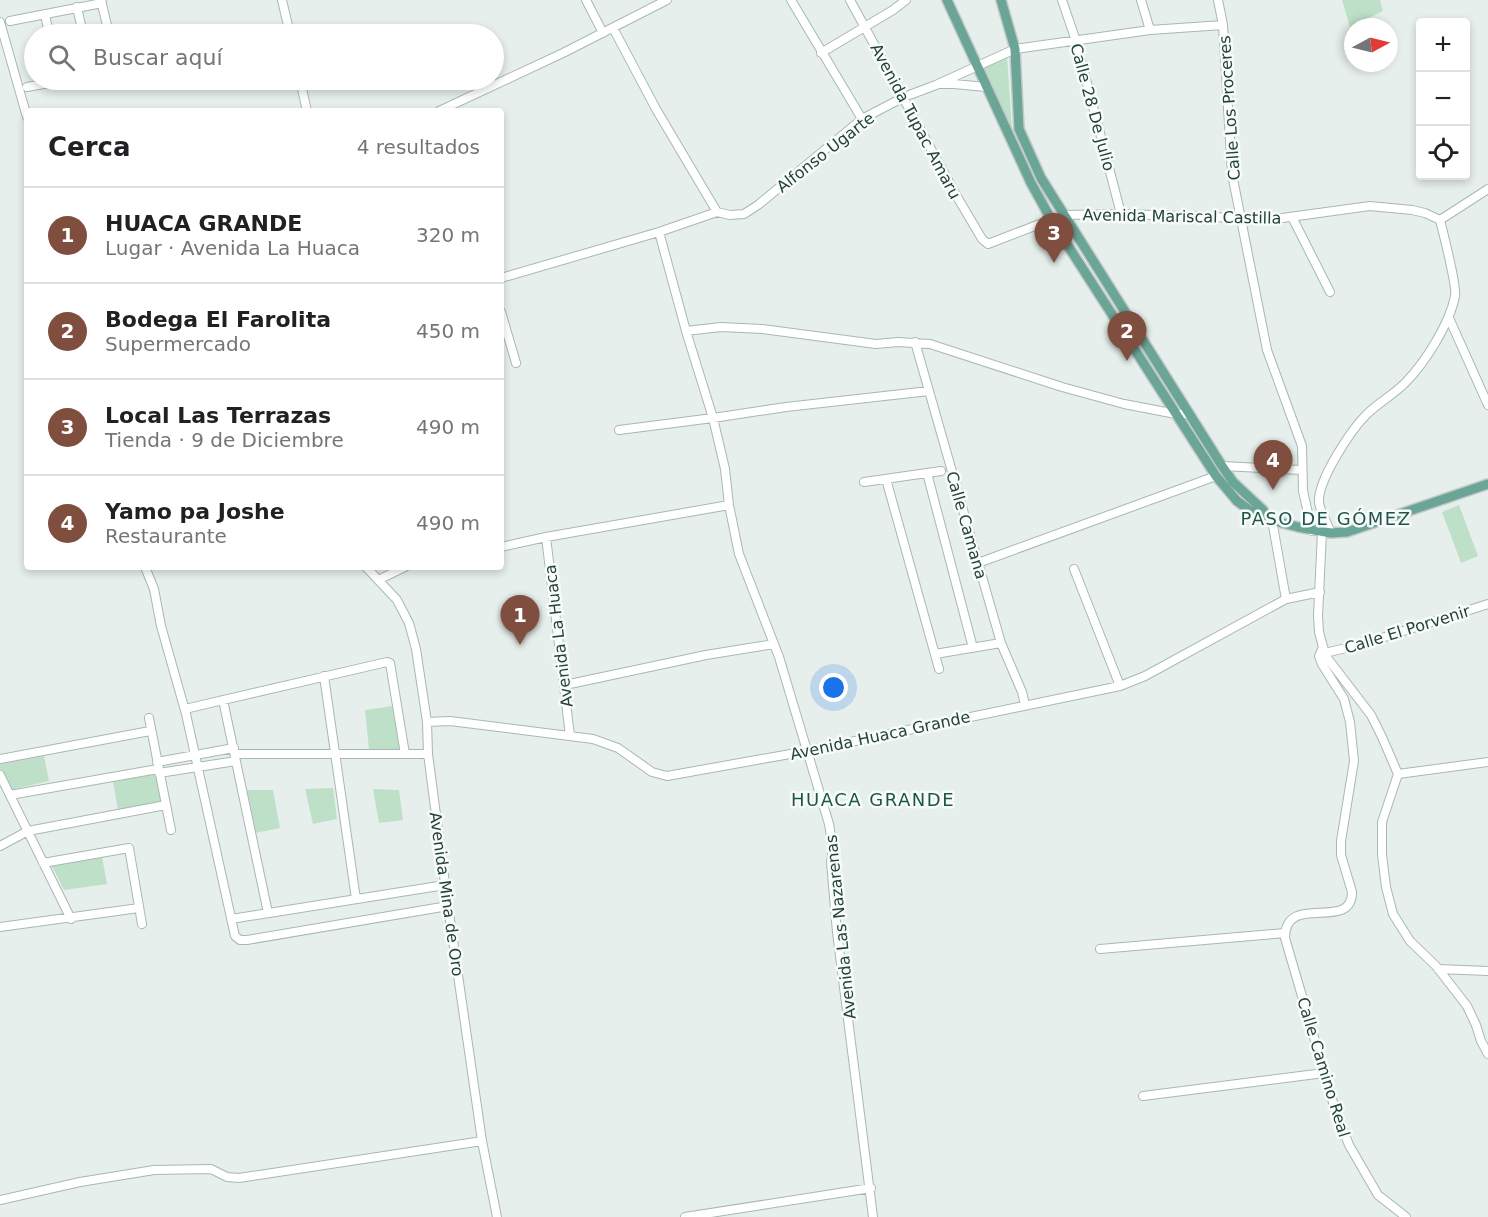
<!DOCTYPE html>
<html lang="es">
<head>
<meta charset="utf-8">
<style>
  :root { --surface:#fff; --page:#f6f6f6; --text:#202124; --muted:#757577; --line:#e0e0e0; --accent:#7f4e3f }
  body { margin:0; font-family:"DejaVu Sans",sans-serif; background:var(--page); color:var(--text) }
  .controls { position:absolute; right:18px; top:18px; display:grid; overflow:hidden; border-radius:6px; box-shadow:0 3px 9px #0003 }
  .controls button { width:54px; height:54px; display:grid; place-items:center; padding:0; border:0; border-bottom:2px solid var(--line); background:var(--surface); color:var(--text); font:30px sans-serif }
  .compass { position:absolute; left:1344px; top:18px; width:54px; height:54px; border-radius:50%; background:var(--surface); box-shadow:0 3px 9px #0003; rotate:83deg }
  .you { position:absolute; left:834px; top:688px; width:21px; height:21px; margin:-15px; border:4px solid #fff; border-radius:50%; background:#1a73e8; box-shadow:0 0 0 9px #1a73e833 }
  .badge { display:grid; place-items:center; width:39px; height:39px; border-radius:50%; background:var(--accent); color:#fff; font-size:20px; font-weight:700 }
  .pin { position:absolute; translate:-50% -50px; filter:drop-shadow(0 2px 3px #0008) }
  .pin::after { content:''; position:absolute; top:32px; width:21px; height:18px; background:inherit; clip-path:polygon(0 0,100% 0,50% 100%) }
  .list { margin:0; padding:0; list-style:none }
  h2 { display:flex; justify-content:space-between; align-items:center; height:78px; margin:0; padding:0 24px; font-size:26px }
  h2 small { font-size:20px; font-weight:400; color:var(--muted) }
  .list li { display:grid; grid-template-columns:39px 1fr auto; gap:18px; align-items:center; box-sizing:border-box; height:96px; padding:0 24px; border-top:2px solid var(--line) }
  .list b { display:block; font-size:22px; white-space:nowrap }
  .list p { margin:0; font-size:20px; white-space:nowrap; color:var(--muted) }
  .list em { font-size:20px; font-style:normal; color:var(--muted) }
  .icon { flex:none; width:33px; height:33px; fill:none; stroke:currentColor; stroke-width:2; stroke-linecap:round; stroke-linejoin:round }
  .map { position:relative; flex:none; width:1488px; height:1217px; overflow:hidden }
  .search { position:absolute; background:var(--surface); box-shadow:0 3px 9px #0003; left:24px; top:24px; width:480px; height:66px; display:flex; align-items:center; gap:15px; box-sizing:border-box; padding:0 21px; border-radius:33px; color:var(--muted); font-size:22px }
  .panel { position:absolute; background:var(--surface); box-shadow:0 3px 9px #0003; left:24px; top:108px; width:480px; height:462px; border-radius:6px }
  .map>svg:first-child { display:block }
  .green { fill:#bfe0c8 }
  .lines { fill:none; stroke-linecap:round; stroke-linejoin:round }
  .minor-casing { stroke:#a8b8b2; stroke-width:10 }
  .major-casing { stroke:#c2cac8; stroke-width:12 }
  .minor { stroke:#fff; stroke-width:8 }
  .major { stroke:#6aa596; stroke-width:9 }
  .labels { text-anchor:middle; stroke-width:5; stroke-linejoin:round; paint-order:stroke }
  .street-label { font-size:16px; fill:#24423a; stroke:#f7fbf9 }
  .neighbourhood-label { font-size:18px; letter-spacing:1.5px; fill:#1f5548; stroke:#f7fbf9 }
</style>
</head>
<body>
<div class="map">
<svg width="1488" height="1217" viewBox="0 0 1488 1217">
  <rect width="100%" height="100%" fill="#e6efeb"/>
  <path class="green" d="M1342,0H1380L1383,11L1350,27Z
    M1007,56L1012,129L984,68Z
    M1459,505L1478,556L1461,563L1442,512Z
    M393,706L400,750L369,749L365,710Z
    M44,756L49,781L10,790L0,769V764Z
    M155,773L161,801L118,810L113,782Z
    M333,788L337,819L313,824L305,789Z
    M373,789L399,790L403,820L379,823Z
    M246,790H273L280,828L255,833Z
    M102,857L107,884L64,890L52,866Z"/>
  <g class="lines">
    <defs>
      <path id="minor" d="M101,0L109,34
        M282,0L290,34
        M586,0L603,33
        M791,0L862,119
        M850,0L956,195L982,239L988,244L1063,215L1121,214L1275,219L1370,206L1412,210L1425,213L1440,220C1443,232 1457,286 1455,296C1450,323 1425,363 1405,383C1393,395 1378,403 1366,415C1351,430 1317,481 1319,503C1321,513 1327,523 1331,533
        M1062,0L1076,41L1121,214
        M1141,0L1150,30
        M1218,0L1223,25L1232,174L1267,350L1302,446L1303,491L1312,531
        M77,7L83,34
        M45,14L49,34
        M10,21L102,3
        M0,22L27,117
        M613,28L656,109L717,212
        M821,53L893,10L906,0
        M300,80L307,111
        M941,84H954L986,87
        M27,87L66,80
        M439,111L563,53L667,0
        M1292,217L1330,292
        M1440,220L1488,189
        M659,232L686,331L713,418L725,469L729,505L739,554L779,657L829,824L833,848L831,862L837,932L873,1217
        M501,278L659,232L717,212L730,215L744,214L758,205L862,119L904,97L936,85L1015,49L1150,30L1223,25
        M501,312L516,363
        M1449,318L1488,405
        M686,331L721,327L762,329L876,344L898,342L930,344L1062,387L1124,404L1176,414H1188
        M915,342L1001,643L1022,692L1025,705
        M619,430L713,418L786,407L929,391
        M1222,466L1302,470
        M927,473L973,648
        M886,479L939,669
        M864,482L941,471
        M1272,520L1286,599
        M1322,532L1318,616L1319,632L1323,647L1328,659L1371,715L1382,737L1398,774L1382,822V855L1386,887L1393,914L1410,941L1436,966L1467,1006L1476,1025L1481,1041L1488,1054
        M546,537L570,736
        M501,547L546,537L729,505
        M978,563L1216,476
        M145,567L154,589L161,626L186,714L235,936L240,940H247L448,906
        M366,567L397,600L409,623L416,649L427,722L428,754L448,906L482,1141L497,1217
        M1074,569L1120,686
        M378,580L405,567
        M1323,647L1319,656L1322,664L1344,699L1350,722L1354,761L1341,841V855L1352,892C1352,933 1285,891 1285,938L1335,1109L1349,1145L1378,1195L1406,1217
        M1325,653L1363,644L1488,604
        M935,654L1001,643
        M324,676L356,899
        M565,685L706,655L774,644
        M223,700L268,913
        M185,709L387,662L390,663L405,754
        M149,718L171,830
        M427,722L450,721L593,739L618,748L652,772L667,776L807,751L1120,686L1145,676L1286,599L1320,592
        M235,754H428
        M0,759L150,731
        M157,762L234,748
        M159,773L236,761
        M1398,774L1488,762
        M0,775L71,919
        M10,795L158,769
        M0,846L28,831L166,805
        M43,863L129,848L142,924
        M231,919L445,885
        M0,927L139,908
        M1100,949L1285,933
        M1438,969L1488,971
        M1143,1096L1324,1073
        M0,1200L80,1182L154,1170L211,1169L227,1177L239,1178L482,1141
        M685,1217L871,1188"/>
      <path id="major" d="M947,0L1031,183L1052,221L1216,476L1237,501L1259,517L1298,527L1331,533L1347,532L1488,484
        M1001,0L1015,49L1019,129L1041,178L1222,466L1233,482L1263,510L1267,518"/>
    </defs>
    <use href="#minor" class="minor-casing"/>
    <use href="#major" class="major-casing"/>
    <use href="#minor" class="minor"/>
    <use href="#major" class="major"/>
  </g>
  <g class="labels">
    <g class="street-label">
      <text transform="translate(1093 107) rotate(75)" y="6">Calle 28 De Julio</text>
      <text transform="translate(1229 108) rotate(-94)" y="6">Calle Los Proceres</text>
      <text transform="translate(916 121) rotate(62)" y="6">Avenida Tupac Amaru</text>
      <text transform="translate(825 152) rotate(-38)" y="6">Alfonso Ugarte</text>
      <text transform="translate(1182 216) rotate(1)" y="6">Avenida Mariscal Castilla</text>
      <text transform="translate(967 525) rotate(74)" y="6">Calle Camana</text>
      <text transform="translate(1407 629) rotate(-17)" y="6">Calle El Porvenir</text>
      <text transform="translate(558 636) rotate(-97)" y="6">Avenida La Huaca</text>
      <text transform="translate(880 735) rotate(-12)" y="6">Avenida Huaca Grande</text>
      <text transform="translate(447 894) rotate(82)" y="6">Avenida Mina de Oro</text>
      <text transform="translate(840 927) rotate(-96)" y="6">Avenida Las Nazarenas</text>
      <text transform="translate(1324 1067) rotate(73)" y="6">Calle Camino Real</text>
    </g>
    <g class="neighbourhood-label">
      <text x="1326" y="525">PASO DE GÓMEZ</text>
      <text x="873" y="806">HUACA GRANDE</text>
    </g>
  </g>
</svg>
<div class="controls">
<button>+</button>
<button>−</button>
<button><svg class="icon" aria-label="locate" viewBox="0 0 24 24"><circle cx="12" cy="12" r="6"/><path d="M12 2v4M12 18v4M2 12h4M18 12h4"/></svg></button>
</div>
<svg class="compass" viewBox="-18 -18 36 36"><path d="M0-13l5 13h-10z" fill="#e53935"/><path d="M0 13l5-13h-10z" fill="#757577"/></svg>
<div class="you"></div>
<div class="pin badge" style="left:520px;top:645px">1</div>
<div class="pin badge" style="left:1127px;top:361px">2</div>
<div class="pin badge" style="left:1054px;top:263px">3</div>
<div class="pin badge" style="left:1273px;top:490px">4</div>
<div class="search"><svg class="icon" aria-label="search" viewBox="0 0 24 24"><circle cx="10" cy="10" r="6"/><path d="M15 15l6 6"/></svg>Buscar aquí</div>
<section class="panel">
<h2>Cerca<small>4 resultados</small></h2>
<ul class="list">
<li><span class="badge">1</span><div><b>HUACA GRANDE</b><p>Lugar · Avenida La Huaca</p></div><em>320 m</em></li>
<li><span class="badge">2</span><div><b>Bodega El Farolita</b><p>Supermercado</p></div><em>450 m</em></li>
<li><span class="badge">3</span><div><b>Local Las Terrazas</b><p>Tienda · 9 de Diciembre</p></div><em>490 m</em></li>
<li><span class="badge">4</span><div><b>Yamo pa Joshe</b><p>Restaurante</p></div><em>490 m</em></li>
</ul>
</section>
</div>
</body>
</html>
